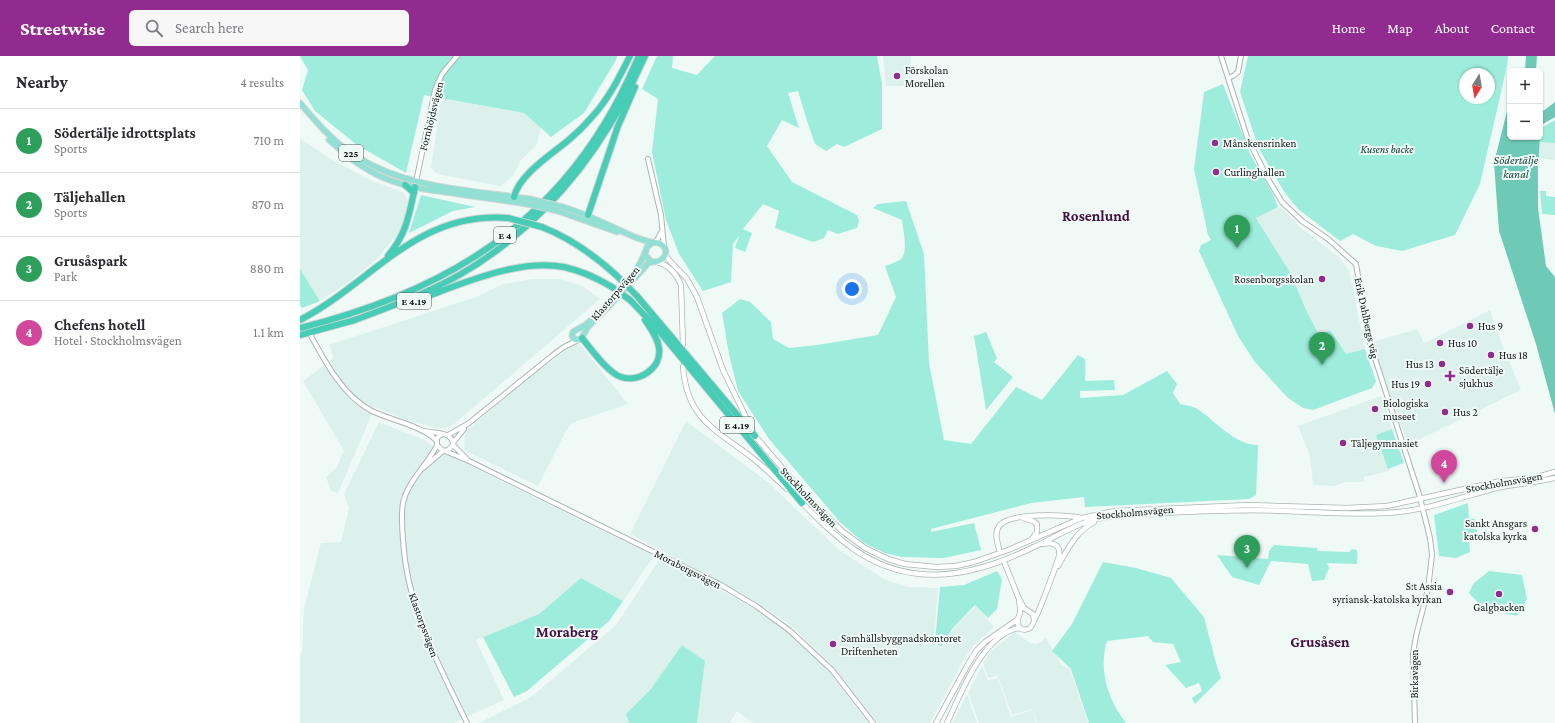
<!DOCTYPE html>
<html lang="en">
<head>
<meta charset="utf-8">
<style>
  :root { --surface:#fff; --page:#f7f7f7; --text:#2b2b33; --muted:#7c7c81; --line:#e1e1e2; --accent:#922b8f }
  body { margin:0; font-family:"Crimson Pro",serif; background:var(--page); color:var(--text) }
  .controls { position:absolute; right:12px; top:12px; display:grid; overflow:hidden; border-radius:6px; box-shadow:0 1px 3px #0004 }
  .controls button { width:36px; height:36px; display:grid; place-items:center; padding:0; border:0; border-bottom:1px solid var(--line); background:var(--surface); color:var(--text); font:20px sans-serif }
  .compass { position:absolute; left:1159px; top:12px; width:36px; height:36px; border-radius:50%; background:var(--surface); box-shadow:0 1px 3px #0004; rotate:191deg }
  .you { position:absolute; left:552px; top:233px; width:14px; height:14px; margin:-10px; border:3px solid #fff; border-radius:50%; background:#1a73e8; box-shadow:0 0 0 6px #1a73e833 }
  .badge { display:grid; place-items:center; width:26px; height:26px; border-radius:50%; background:var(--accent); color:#fff; font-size:13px; font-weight:700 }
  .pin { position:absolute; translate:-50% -33px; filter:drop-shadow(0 1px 2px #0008) }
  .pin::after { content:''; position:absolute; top:21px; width:14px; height:12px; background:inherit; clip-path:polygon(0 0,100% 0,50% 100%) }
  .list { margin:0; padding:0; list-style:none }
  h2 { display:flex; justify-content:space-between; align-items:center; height:52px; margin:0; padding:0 16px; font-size:17px }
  h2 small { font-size:13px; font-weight:400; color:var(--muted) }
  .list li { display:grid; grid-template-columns:26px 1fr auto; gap:12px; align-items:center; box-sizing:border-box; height:64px; padding:0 16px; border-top:1px solid var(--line) }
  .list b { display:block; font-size:15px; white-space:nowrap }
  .list p { margin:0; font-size:13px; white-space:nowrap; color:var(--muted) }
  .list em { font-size:13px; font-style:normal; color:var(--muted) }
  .icon { flex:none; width:22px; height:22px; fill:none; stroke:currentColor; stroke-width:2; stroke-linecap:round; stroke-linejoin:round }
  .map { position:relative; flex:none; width:1255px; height:667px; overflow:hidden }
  header { display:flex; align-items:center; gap:24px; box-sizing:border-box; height:56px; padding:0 20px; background:var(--accent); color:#fff }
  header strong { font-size:19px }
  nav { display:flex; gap:22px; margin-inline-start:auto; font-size:14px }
  .search { width:280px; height:36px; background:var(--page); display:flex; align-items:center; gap:10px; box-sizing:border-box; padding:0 14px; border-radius:6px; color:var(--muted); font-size:15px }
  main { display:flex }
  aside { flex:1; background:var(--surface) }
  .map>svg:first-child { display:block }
  .built { fill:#ddf1ec }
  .green { fill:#9eecdb; fill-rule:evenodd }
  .water { fill:#6ec9b7 }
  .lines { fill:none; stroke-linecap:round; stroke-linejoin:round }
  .tertiary-casing { stroke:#abb6b3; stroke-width:6 }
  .secondary-casing { stroke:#abb6b3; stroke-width:6 }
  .primary-casing { stroke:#d4d5d5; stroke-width:7 }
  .motorway-casing { stroke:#d4d5d5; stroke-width:8 }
  .tertiary { stroke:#fff; stroke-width:4 }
  .secondary { stroke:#fff; stroke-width:4.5 }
  .primary { stroke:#91e0d3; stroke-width:5 }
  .motorway { stroke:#47ccb5; stroke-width:6 }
  .primary-bridge-casing { stroke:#d4d5d5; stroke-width:7; stroke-linecap:butt }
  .motorway-bridge-casing { stroke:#d4d5d5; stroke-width:8; stroke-linecap:butt }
  .primary-bridge { stroke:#91e0d3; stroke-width:5 }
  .motorway-bridge { stroke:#47ccb5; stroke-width:6 }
  .poi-dot { fill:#922b8f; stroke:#effaf7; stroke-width:1.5 }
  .labels { text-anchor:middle; stroke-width:4; stroke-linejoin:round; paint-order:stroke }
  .shield { fill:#effaf7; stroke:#545a59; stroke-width:1 }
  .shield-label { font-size:10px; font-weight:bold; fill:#121515 }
  .poi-label { font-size:11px; fill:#121515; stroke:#effaf7; text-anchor:start }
  .street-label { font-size:11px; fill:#121515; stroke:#effaf7 }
  .park-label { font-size:11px; font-style:italic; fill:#0b3730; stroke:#effaf7 }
  .water-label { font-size:12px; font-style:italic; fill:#153f37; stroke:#effaf7 }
  .district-label { font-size:15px; font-weight:bold; fill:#441242; stroke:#effaf7 }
</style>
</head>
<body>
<header>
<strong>Streetwise</strong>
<div class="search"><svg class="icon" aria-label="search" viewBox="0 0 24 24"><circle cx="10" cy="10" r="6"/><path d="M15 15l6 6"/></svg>Search here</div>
<nav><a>Home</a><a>Map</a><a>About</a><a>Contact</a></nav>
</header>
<main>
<aside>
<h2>Nearby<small>4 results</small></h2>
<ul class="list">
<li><span class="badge" style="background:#2e9e5b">1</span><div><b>Södertälje idrottsplats</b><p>Sports</p></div><em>710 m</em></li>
<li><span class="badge" style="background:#2e9e5b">2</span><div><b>Täljehallen</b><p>Sports</p></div><em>870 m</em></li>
<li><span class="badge" style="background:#2e9e5b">3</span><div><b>Grusåspark</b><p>Park</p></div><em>880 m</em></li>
<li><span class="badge" style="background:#d1479c">4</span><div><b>Chefens hotell</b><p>Hotel · Stockholmsvägen</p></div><em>1.1 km</em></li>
</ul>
</aside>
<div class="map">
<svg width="1255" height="667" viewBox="0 0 1255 667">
  <rect width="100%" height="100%" fill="#effaf7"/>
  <path class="built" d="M583,0H611L610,30H586Z
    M144,43L224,57L241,72L236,90L221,104L213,120L200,130L142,119L136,117L131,112L140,49Z
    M0,82L31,103L70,124L103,136L108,144L106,161L99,181L92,184L79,201L49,226L20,245L0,213Z
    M1239,86L1255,87V104L1238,102Z
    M978,151L982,152L999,170L1040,202L1046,211L1049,214L1065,293L1046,298L1032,275L1018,277L1006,254L991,218L956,162Z
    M232,223H260L283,230L300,243L152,370L139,373L106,364L75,351L38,437L31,435L26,421L36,412L44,395L3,325L34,302L29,289L176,241L203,228Z
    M1190,254L1196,273L1221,334L1112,387L1108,388L1097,359L1072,286L1117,273L1124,287Z
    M278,286L328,348L272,367L265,377L238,430L164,394L165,376L232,319Z
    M1081,340L1092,373L1076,379L1089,415L1064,421V426H1044L1035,430L1013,429L1010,400L998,370Z
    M386,365L469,427L539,494L584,523L608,531L638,532L634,586L641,593L653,573L676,550L694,571L675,588L664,603L630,667H577L531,608L488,567L443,538L330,478Z
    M79,366L127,385L139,397L150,400L354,500L323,545L281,522L239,558L176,584L204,644L153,667H0V598L2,599L4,552L21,487L41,486L49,452L44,438Z
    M360,503L438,543L485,573L529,615L568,667H453L437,655L430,667H397L405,605L382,589L350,634L326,658L329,667H179L231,641L316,569Z
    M715,576L730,587L737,588L746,582L761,608L770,613L788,667H737L732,653L712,659L698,620L688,622L683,607L691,595Z
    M682,610L688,624L698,622L711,661L732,654L736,667H679L668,637Z
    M667,638L677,667H652Z"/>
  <path class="green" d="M0,0H317L316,4L284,57L251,81L224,57L124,39L106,117L57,89L15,55L2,34L8,14Z
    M357,0H373L372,12L397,19L415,0H577L582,28V73L544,91L537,88L526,95L515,88L507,65L498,35L488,37L499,72L482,64L467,90L492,126L557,159L559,165L557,172L538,178L528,174L524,182L513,186L475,172L479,155L463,148L443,173L452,177L445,196L435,192L439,180L433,188L431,226L403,235L379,198L366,164L352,96L358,43L342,33Z
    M948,0H1208L1207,10L1180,128L1155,179L1102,195L1076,190L1053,178L1040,185L998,153L985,137L959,93L940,36ZM1165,18H1189V42H1165Z
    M923,28L950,98L973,138L978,151L956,162L991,218L1006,254L1018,277L1031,275L1046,298L1065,293L1076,325L1072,332L1013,354L1003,352L987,341L955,306L938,280L899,195L901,189L911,184L908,179L894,113L904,36Z
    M1255,64V87L1240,86L1243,71Z
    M1240,135H1246V140L1255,141V159L1242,158Z
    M121,139L175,151L153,155L109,177Z
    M606,145L624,198L629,307L644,384L671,388L716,331L742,344L778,299L785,303V325L814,324L815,334L780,335V342L823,339L867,315L877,328L873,337L880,348C885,349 891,350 896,352C915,364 934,389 958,389L956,439L949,443L785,451L784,441L731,447L631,473V476L674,467L681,494L644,502L602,501L585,497L564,487L540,466L469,383L438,335L429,298L422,257L440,243L450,246L471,266L473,283L489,292L517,289L578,279L596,241L585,210C590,208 598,206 602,202C608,193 603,174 602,164L573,152L578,148Z
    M0,213L20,245L2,252L0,249Z
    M686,276L697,302L694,306L713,321L686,354L674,280Z
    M1092,373L1104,407L1088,413L1076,379Z
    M1168,447L1169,462L1175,463L1177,476L1169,481L1170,496L1156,502L1139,500L1134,459Z
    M974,489L1017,492L1018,495L1049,496L1052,493L1057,494V508L1027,507L1029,512L1024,524L1012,525L1008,508L971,505L959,529L932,521L917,499L968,503L969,495Z
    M803,506L836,512L871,522L904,561L916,607L921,622L895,648L892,642L902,635L899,627L886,632L865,609L881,606L873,588L853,586L848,580L807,585C798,614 808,644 826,667H789L771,613L752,595L772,568Z
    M697,515L702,523L697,553L688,562L675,549L652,573L641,591L635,586L640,531L664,529Z
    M1189,515L1222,519L1227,543L1217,560C1198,556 1182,553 1169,537L1173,528Z
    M281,522L323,545L309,565L227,635L214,641L183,581L239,558Z
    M382,589L405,605L397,667H329L326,658L350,634Z"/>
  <path class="water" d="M1226,0H1237L1236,13L1241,14L1243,21L1242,53L1243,55L1255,46V61L1243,68L1240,80V15H1219L1222,13H1225Z
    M1210,43V81H1240L1238,112V152L1246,210L1255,221V358L1236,288L1199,175L1194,107Z"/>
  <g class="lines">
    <defs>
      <path id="tertiary" d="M921,0L947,81L968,123L982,146L1002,165L1028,183L1056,208L1069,284L1119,438L1130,482L1132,499L1128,533L1116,580L1113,598L1115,667
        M928,22L933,20L938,16L941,0
        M348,103L361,159L364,191
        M116,126L135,34L142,18L157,0
        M356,186L362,175
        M11,280C26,307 42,338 70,354C89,364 121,369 136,384
        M125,375C135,378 153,375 153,389L148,394L143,395L137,389V382L142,378
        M148,379L169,367L253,299L264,291L278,284
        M153,387L164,373
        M137,389C127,410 108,424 103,447C101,459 102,472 103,484C107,552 138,607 167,667
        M153,389L167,403
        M145,395L169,405L421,529L456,550L489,574L532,614L573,667
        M122,413L143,395"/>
      <path id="secondary" d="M365,198L369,204L387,223L397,241L423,314L455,380L507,441L542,475L565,492L588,503L605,508L636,511L656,510L674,506L708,494L782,462L815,455L948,449L1047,452L1087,450L1178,430L1201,425L1233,422L1255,416
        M357,206C369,209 376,217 381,229L383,288
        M383,311C387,362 414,373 450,400C463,410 475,422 487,433
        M500,445C535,480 567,513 620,518C662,522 701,507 738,489C755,481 771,471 789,465C813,458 839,458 864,457C904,455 944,453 984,455C1017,456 1050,459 1084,457C1121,456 1156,443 1192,433C1213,428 1234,427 1255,422
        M723,462L733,465L737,468V476L732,483
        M699,493C697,485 694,476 700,469C711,456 766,459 782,462
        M705,508L719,543L724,552L733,558L734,564
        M758,510C768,492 776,476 794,466
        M719,543C719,547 721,553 720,557C718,563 715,568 721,573C724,574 727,574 730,572C735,568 756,510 759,500C761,488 752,486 743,488
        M636,667L667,610L676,595L685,586L718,563
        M647,667C661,637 683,578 719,572"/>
      <path id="primary" d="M0,47C17,67 34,87 57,101C108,133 172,134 230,143
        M29,84C46,99 63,113 84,122C106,131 129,134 152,137C177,141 202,144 227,148
        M263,151C290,159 311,171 337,182C342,183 347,186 352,186C355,187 357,186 361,188C372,195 362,209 351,205L345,199L347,191L352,187
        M258,155L317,176
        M345,196C337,220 308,249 289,266C284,271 278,272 273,276L272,279L274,283L278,284L281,283L288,271L311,248L345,211L348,207L352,206"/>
      <path id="motorway" d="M105,129L114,137
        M214,141C219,118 254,97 271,82C278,76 285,69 291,62C308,44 319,22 330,0
        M288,159L318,70L335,31
        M242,171C270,182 294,199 316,219
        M88,200C107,177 109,159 115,131
        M337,240L455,380
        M330,244L355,270L502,447
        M112,246C157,230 216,202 264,211C282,215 297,222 312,231
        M0,264C73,226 116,155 208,162
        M52,265C89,251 126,238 161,218C221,183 273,130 309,70C323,48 334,24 345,0
        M0,272C128,240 235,183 305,67C318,46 329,23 339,0
        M0,279L55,264
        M282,282C291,293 308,317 321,321C339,327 362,312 359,292C358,282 351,273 345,264"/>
    </defs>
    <use href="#tertiary" class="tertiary-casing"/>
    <use href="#secondary" class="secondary-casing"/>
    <use href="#primary" class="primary-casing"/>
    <use href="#motorway" class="motorway-casing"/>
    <use href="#tertiary" class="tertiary"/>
    <use href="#secondary" class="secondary"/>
    <use href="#primary" class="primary"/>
    <use href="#motorway" class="motorway"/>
    <defs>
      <path id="primary-bridge" d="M230,143L263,151
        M227,148L258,155"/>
      <path id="motorway-bridge" d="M208,162L242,171
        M316,219L337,240
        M312,231L330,244"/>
    </defs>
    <use href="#primary-bridge" class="primary-bridge-casing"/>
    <use href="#motorway-bridge" class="motorway-bridge-casing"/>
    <use href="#primary-bridge" class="primary-bridge"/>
    <use href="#motorway-bridge" class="motorway-bridge"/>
  </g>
  <g class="poi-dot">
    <circle cx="597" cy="20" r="4"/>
    <circle cx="915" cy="87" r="4"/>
    <circle cx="916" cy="116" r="4"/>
    <circle cx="1022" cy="223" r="4"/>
    <circle cx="1170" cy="270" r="4"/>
    <circle cx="1140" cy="287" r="4"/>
    <circle cx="1191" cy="299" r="4"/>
    <circle cx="1142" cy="308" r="4"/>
    <path d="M1148 314h4v4h4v4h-4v4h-4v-4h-4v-4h4z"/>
    <circle cx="1128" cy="328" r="4"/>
    <circle cx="1075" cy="353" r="4"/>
    <circle cx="1145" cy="356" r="4"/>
    <circle cx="1043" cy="387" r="4"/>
    <circle cx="1235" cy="473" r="4"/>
    <circle cx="1150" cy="536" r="4"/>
    <circle cx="1199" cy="538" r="4"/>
    <circle cx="533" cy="588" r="4"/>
  </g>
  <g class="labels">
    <g class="shield">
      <rect x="39" y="89" width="24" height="16" rx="3"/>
      <rect x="194" y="171" width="22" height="16" rx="3"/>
      <rect x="97" y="237" width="34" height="16" rx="3"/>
      <rect x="420" y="361" width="34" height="16" rx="3"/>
    </g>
    <g class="shield-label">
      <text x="51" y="101">225</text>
      <text x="205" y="183">E 4</text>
      <text x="114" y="249">E 4.19</text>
      <text x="437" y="373">E 4.19</text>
    </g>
    <g class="poi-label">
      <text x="605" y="18">Förskolan<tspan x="605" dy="13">Morellen</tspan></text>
      <text x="923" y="91">Månskensrinken</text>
      <text x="924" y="120">Curlinghallen</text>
      <text x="1014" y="227" text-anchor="end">Rosenborgsskolan</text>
      <text x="1178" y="274">Hus 9</text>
      <text x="1148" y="291">Hus 10</text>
      <text x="1199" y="303">Hus 18</text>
      <text x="1134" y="312" text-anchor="end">Hus 13</text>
      <text x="1159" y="318">Södertälje<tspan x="1159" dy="13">sjukhus</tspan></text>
      <text x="1120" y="332" text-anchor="end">Hus 19</text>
      <text x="1083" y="351">Biologiska<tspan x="1083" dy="13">museet</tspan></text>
      <text x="1153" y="360">Hus 2</text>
      <text x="1051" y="391">Täljegymnasiet</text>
      <text x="1227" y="471" text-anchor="end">Sankt Ansgars<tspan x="1227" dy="13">katolska kyrka</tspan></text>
      <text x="1142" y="534" text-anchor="end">S:t Assia<tspan x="1142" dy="13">syriansk-katolska kyrkan</tspan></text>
      <text x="1199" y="555" text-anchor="middle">Galgbacken</text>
      <text x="541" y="586">Samhällsbyggnadskontoret<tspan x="541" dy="13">Driftenheten</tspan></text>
    </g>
    <g class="street-label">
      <text transform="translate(131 60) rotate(-76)" y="4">Fornhöjdsvägen</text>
      <text transform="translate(315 237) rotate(-49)" y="4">Klastorpsvägen</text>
      <text transform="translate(1067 262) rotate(78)" y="4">Erik Dahlbergs väg</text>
      <text transform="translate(1204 426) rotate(-10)" y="4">Stockholmsvägen</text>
      <text transform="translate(509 441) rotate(47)" y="4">Stockholmsvägen</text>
      <text transform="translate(835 456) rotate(-5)" y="4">Stockholmsvägen</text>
      <text transform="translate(388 513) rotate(27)" y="4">Morabergsvägen</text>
      <text transform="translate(124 569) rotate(70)" y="4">Klastorpsvägen</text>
      <text transform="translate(1114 618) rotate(-90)" y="4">Birkavägen</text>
    </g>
    <g class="park-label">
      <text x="1087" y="97">Kusens backe</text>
    </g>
    <g class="water-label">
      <text x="1216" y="108">Södertälje<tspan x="1216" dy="14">kanal</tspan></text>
    </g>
    <g class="district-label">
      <text x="796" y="165">Rosenlund</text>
      <text x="267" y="581">Moraberg</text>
      <text x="1020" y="591">Grusåsen</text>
    </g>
  </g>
</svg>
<div class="controls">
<button>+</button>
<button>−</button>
</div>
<svg class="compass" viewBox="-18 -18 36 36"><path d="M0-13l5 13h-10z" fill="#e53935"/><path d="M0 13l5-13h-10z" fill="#7c7c81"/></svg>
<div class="you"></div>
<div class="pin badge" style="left:937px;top:192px;background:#2e9e5b">1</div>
<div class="pin badge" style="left:1022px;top:309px;background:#2e9e5b">2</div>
<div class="pin badge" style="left:947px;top:512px;background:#2e9e5b">3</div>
<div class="pin badge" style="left:1144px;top:427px;background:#d1479c">4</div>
</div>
</main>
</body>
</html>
